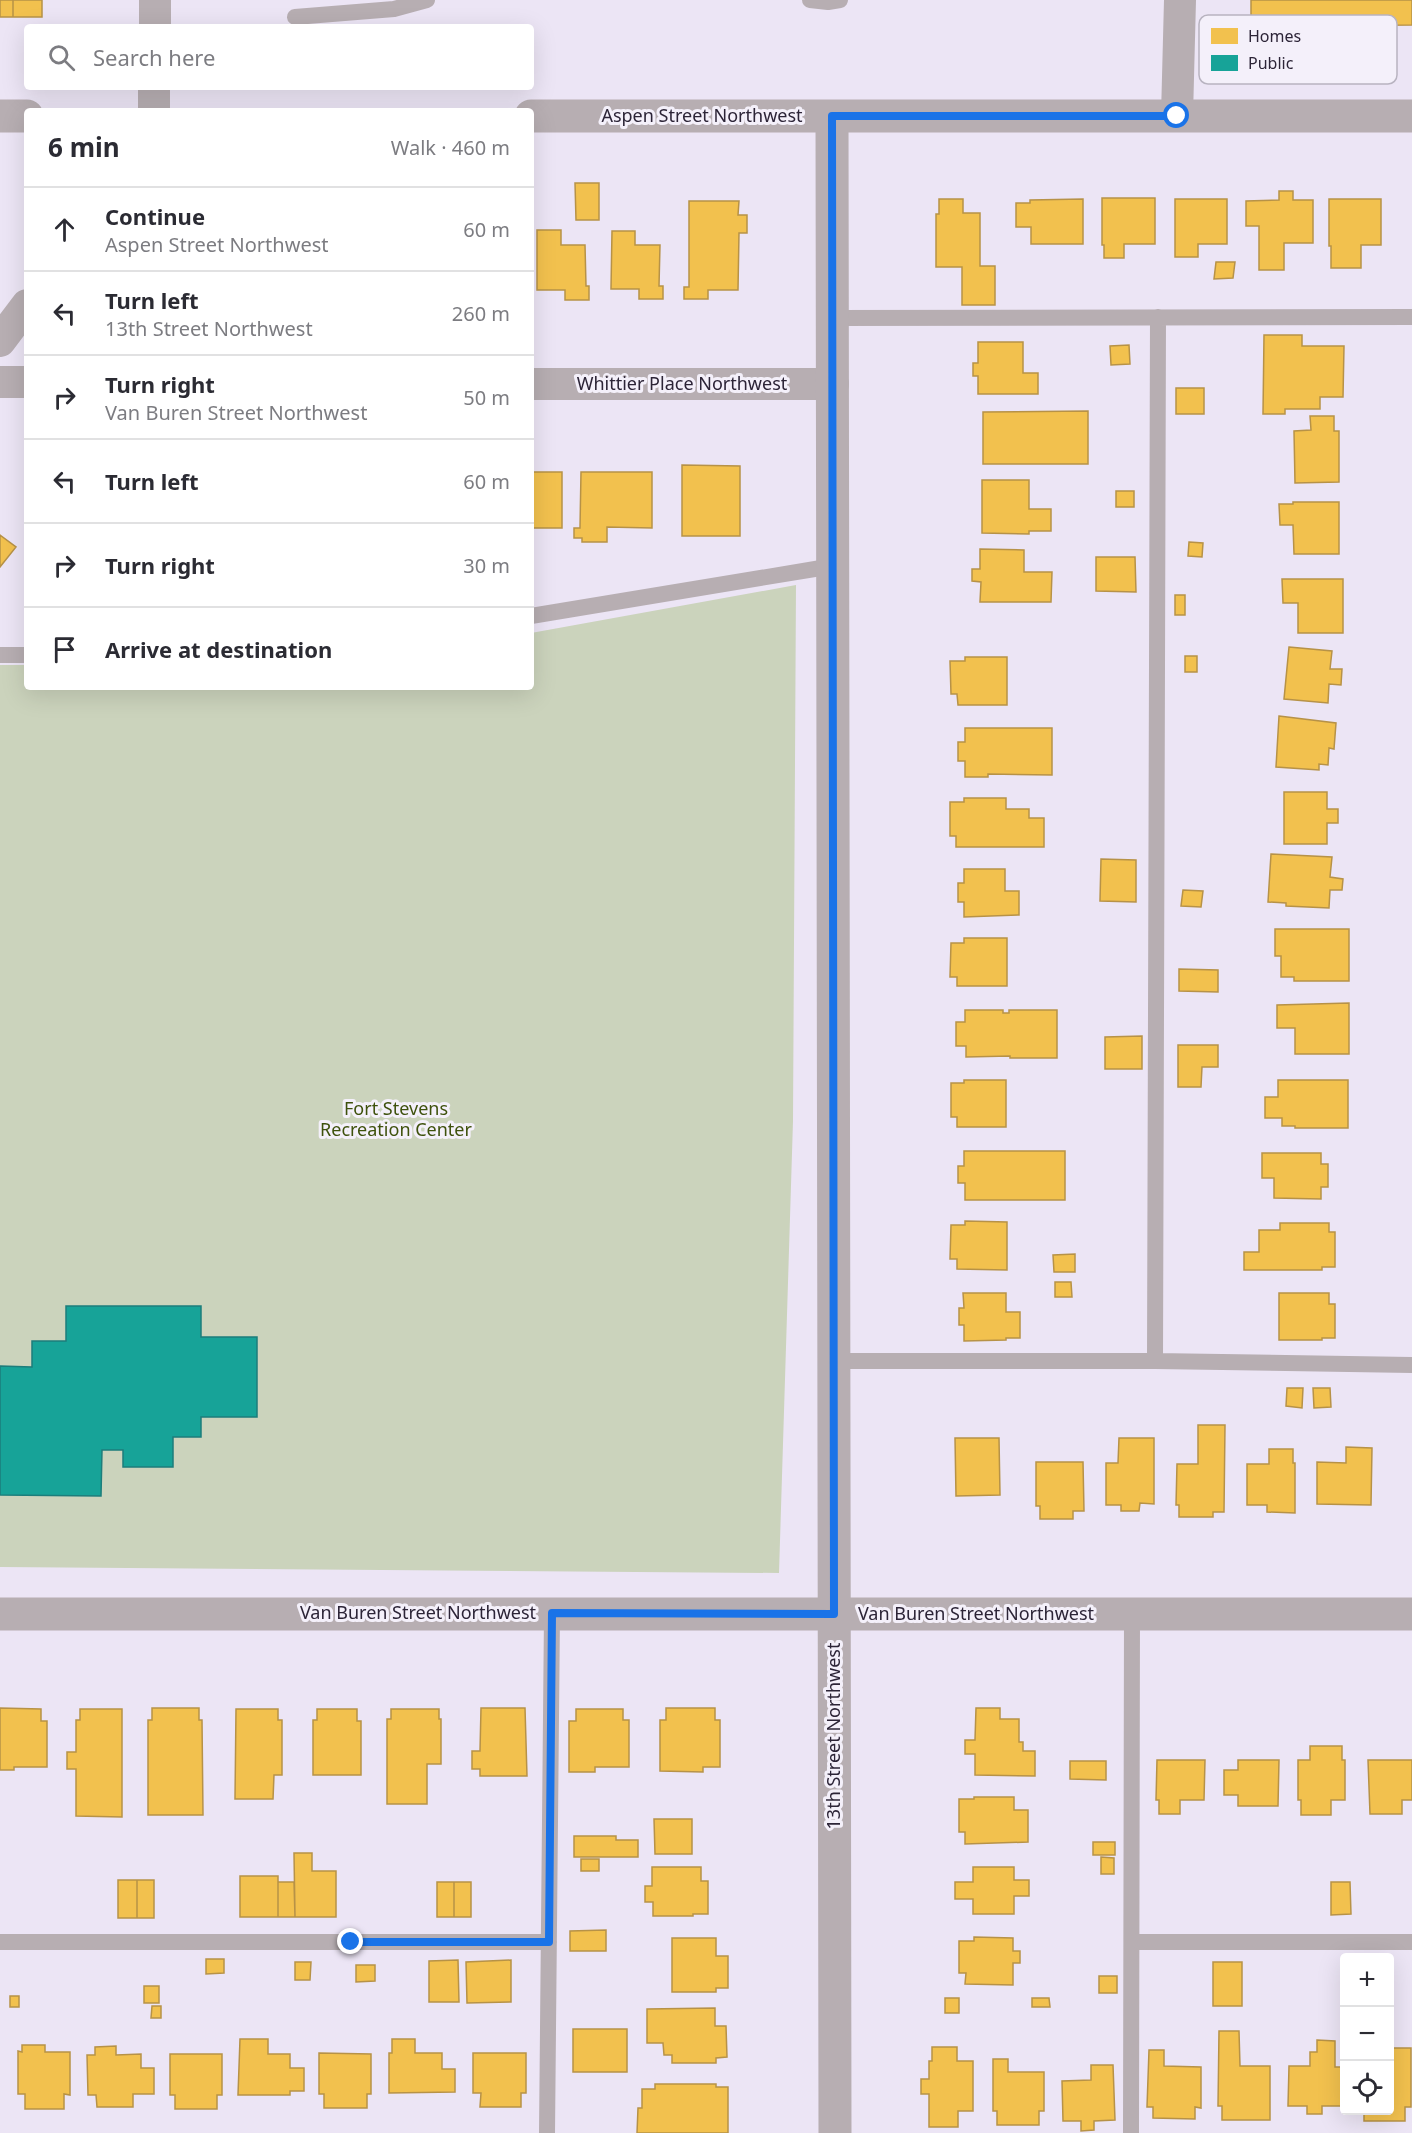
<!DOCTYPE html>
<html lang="en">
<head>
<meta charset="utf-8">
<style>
  :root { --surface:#fff; --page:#f2f2f3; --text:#2b2b33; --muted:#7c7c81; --line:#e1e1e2 }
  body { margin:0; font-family:"Noto Sans",sans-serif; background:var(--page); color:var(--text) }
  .controls { position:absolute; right:18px; bottom:18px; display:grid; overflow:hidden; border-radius:6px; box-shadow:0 6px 24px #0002 }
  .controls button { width:54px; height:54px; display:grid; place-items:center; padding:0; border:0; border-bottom:2px solid var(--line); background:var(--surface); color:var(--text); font:30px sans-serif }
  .stop { position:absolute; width:18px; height:18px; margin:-14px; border:4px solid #1a73e8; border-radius:50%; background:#fff }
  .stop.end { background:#1a73e8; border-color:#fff; box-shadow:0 2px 6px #0008 }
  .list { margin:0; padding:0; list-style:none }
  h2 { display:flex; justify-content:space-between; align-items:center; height:78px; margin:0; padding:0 24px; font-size:26px }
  h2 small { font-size:20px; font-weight:400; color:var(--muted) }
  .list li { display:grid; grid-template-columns:39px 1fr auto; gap:18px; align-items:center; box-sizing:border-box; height:84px; padding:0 24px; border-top:2px solid var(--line) }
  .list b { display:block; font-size:22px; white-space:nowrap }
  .list p { margin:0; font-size:20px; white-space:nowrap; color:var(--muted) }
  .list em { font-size:20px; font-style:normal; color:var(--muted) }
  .icon { flex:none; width:33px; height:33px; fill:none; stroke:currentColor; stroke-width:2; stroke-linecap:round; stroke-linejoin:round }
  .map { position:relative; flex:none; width:1412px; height:2133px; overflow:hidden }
  .search { position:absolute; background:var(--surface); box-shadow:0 6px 24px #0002; left:24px; top:24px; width:510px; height:66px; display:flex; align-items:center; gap:15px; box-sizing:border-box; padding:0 21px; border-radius:6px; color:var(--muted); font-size:22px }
  .panel { position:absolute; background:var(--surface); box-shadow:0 6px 24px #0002; left:24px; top:108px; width:510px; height:582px; border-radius:6px }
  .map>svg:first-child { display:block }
  .green { fill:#cbd3bc }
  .homes { fill:#f2c14e; stroke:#b79247; stroke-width:1.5 }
  .public { fill:#17a398; stroke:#1d7d7b; stroke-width:1.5 }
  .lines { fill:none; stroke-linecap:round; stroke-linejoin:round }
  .service { stroke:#b7aeb2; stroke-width:16 }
  .minor { stroke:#b7aeb2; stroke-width:32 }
  .tertiary { stroke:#b7aeb2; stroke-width:33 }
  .route { stroke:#1a73e8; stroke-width:8 }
  .labels { text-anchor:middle; stroke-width:6; stroke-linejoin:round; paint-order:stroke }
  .street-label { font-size:18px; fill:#2c2437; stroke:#f4f0fa }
  .park-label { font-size:18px; fill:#3e510c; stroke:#f4f0fa }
  .key { fill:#f4f0fa; stroke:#b8b3c0; stroke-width:1.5 }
  .key-label { font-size:16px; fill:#2c2437 }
</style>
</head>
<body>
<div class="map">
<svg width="1412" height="2133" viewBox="0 0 1412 2133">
  <rect width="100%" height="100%" fill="#ece5f5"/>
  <path class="green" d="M796,585L793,1121L779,1573L0,1567V665H27V687H531V633Z"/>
  <path class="homes" d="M0,0H13V17H0Z
    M13,0H42V17H13Z
    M1251,0H1412V25L1251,26Z
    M575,183H599V220H576Z
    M1279,191H1293V200H1313V243H1284V270H1259V226H1246V201L1279,200Z
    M1102,198H1155V244H1124V258H1104V245H1102Z
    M939,199H963V213H980V266H995V305H962V267H936V214H939Z
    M1083,199V244H1031V227H1016V203H1030V200Z
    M1175,199H1227V244H1198V257H1175Z
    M1329,199H1381V245H1361V268H1331V246H1329Z
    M689,201H739L738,215H747V233H739L738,290H708V299H684V287H689Z
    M537,230H561V245H585L586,286H589V300H565V290H537Z
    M612,231H635V245H660L659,286H663V299H639V289H611Z
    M1216,262H1235L1233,278L1214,279Z
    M1264,335H1302V346H1344L1343,397H1320V409H1285V414H1263Z
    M978,342H1023V373H1038V394H978V376H973V363H978Z
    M1129,345L1130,364L1111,365L1110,346Z
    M1176,388H1204V414H1176Z
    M1088,411V464H983V412Z
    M1310,416H1334V431H1339V482L1295,483L1294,431L1311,430Z
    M682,465L740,466V536H682Z
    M531,472H562V528H531Z
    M581,472H652V528L607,527V542H582V538H574V528H580Z
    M982,480H1029V509H1051V531H1029V534L982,533Z
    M1116,491H1134V507H1116Z
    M1293,502H1339V554H1294L1293,525H1280L1279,504H1293Z
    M0,535L16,547L0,567Z
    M1189,542L1203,543L1202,557L1188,556Z
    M980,549L1024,550V572H1052L1051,602H980L981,582L972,581V569H980Z
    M1096,557H1135L1136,592L1096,591Z
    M1282,579H1343V633H1298V603H1283Z
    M1175,595H1185V615H1175Z
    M1289,647L1332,651L1330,669H1342L1341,685L1329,684L1328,703L1284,699Z
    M1185,656H1197V672H1185Z
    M965,657H1007V705H958L957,694H951L950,661H965Z
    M1279,716L1336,723L1334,749L1329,748L1328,765L1319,764V770L1276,767Z
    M965,728H1052V775L988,774V777H965V761H958V742H965Z
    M1284,792H1327V809H1338V823H1327V844H1284Z
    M964,798H1006V809H1029V818H1044V847H956V836H950V802H964Z
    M1271,854L1332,857L1330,877L1343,879L1342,890H1330L1329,908L1286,906V903L1268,902Z
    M1101,859L1136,860V902L1100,901Z
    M964,869H1005V891H1019V915L964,917V902H958V883H964Z
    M1183,890L1203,891L1201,907L1181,906Z
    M1275,929H1349V981H1294V977H1281V956H1275Z
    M964,938H1007V986H957V977H950L951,943H964Z
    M1179,969L1218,970V992L1179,991Z
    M1349,1003V1054H1295V1028H1277V1005Z
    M965,1010H1003V1013H1009V1010H1057V1058H1010V1056L966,1057V1046H956V1022H965Z
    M1142,1036V1069H1105V1037Z
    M1178,1045H1218V1067H1202L1201,1087H1178Z
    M964,1080H1006V1127H957V1117H951V1083H964Z
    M1278,1080H1348V1128H1295V1126H1282V1118H1265V1097H1278Z
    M964,1151H1065V1200H965V1183H958V1166H964Z
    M1262,1153H1321V1164H1328V1187H1321V1199L1274,1198V1178H1262Z
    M965,1221L1007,1222V1270L957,1269V1259H950L951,1225H965Z
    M1280,1223H1329V1232H1335V1267H1322V1270H1244V1252H1259V1230H1280Z
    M1075,1254V1272H1054L1053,1255Z
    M1055,1282H1071L1072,1297H1055Z
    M963,1293H1006V1312H1020V1338H1006V1340L964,1341V1325H959V1308H964Z
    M1279,1293H1329V1304H1335V1338H1322V1340H1279Z
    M1287,1388H1303L1302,1408L1286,1406Z
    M1313,1388H1330L1331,1407L1314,1408Z
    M1198,1425H1225L1224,1512H1213V1517H1179V1505H1176L1177,1464H1198Z
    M955,1438H999L1000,1495L956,1496Z
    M1119,1438H1154V1504L1140,1503L1139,1511H1121V1505H1106V1463H1118Z
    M1346,1447L1372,1448L1371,1505L1317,1504V1462L1346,1463Z
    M1269,1449H1293V1463H1295V1513L1267,1512V1505H1247V1464H1269Z
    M1036,1462H1083L1084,1511H1073V1519H1040V1506H1036Z
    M0,1708L41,1709V1721H47V1767H14V1770H0Z
    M152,1708H199V1720H202L203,1815H148V1720H152Z
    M481,1708H525L527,1776H480V1769H472V1751H480Z
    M666,1708H715V1720H720V1767H703V1772L660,1771V1720H666Z
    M976,1708H1000V1719H1019V1742H1023V1751H1035V1776L975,1775V1754H965V1740H975Z
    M80,1709H122V1817L76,1816V1769H67V1752H76V1720H80Z
    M236,1709H278V1720H282V1775H274L273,1799H235Z
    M317,1709H357V1721H361V1775H313V1720H317Z
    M391,1709H439V1719H441V1764H427V1804H387V1719H391Z
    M576,1709H623V1720H629V1767H595V1772H569V1721H576Z
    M1310,1746H1342V1760H1345V1800H1331V1815H1301V1800H1298V1760H1310Z
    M1157,1760H1205L1204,1800H1180V1814H1159V1800H1156Z
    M1238,1760H1279L1278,1806H1238V1795H1224V1770H1238Z
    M1368,1760H1412V1800H1402V1814H1370Z
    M1070,1761H1106V1780L1070,1779Z
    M974,1797H1014V1810H1028V1842L965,1844V1832H959V1799H974Z
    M654,1819H692V1854H655Z
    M574,1836H616V1840H638V1857H574Z
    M1093,1842H1115V1855H1093Z
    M294,1853H312V1871H336V1917H295Z
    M1101,1857L1114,1858V1874H1101Z
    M581,1859H599V1871H581Z
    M652,1867H701V1881H708V1914H693V1916H653V1902H645V1886H652Z
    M973,1867H1014V1880H1029V1896H1014V1914H973V1899H955V1882H973Z
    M240,1876H278V1917H240Z
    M118,1880H137V1918H118Z
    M137,1880H154V1918H137Z
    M278,1882H294L295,1917H278Z
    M437,1882H454V1917H437Z
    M454,1882H471V1917H454Z
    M1331,1882H1350L1351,1914L1331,1915Z
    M606,1930V1951H570V1931Z
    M974,1937L1013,1938V1951H1020V1963H1013V1985L965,1984L966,1973H959V1941H974Z
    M672,1938H716V1956H728V1988H716V1992H672Z
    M206,1959H224V1973L206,1974Z
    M458,1960L459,2002H429V1961Z
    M511,1960V2002L467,2003L466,1962Z
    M295,1962H311L310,1980H295Z
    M1213,1962H1242V2006H1213Z
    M356,1965H375V1981L356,1982Z
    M1099,1976H1117V1993H1099Z
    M144,1986H159V2003H144Z
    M10,1996H19V2007H10Z
    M945,1998H959V2013H945Z
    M1032,1998H1049L1050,2007H1032Z
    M152,2006H161V2018H151Z
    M715,2008V2026H726L727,2057L716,2058V2063H672V2055H664L663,2043H647V2009Z
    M573,2029H627V2072H573Z
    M1219,2031H1239L1240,2066H1270V2120H1222V2106H1218Z
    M240,2039H268V2054H290V2068H304V2091H290V2095H238Z
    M392,2039H415V2053H442V2069H455V2092L389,2093V2053H392Z
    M1317,2040L1335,2041V2067H1341V2106H1322V2114H1307V2106H1288L1289,2066H1310V2052H1317Z
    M22,2045H45V2052H70V2095L64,2094V2109H25V2094H18V2051L22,2052Z
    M116,2046V2055L141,2054V2068H154V2094H133V2107H97L96,2095H88L87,2055H95V2047Z
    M932,2047H957V2061H973V2111H958V2127H929V2094H921V2079H929V2061H932Z
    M1390,2048H1411V2107H1405V2121H1364V2110H1390Z
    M1149,2050H1164V2066L1201,2067V2108L1195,2107V2119L1153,2118V2107H1147Z
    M319,2053L371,2054V2094H367V2108H324V2094H319Z
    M473,2053H526V2093H521V2107H480L481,2093H473Z
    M170,2054H222V2095H217V2109H175V2095H170Z
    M993,2059H1008V2072H1044V2111H1039V2125H997V2111H993Z
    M1091,2065H1113L1115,2120L1094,2121V2130L1081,2131V2121H1063L1062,2081L1091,2080Z
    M655,2084H716V2087H728V2133H637L638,2108H642V2089H655Z"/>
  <path class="public" d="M66,1306H201V1337H257V1417H201V1437H173V1467H123V1450H102L101,1496L0,1495V1366L32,1367V1341H66Z"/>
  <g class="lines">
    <path class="service" d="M810,0L828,2L840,0
      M295,17L394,9L427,0
      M832,318L1412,317
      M531,616L833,566
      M0,655H27
      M834,1361H1155L1412,1365
      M1155,1361L1158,317
      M0,1942H549
      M1132,1942H1412
      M547,2133L552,1613
      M1131,2133L1132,1614"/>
    <path class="minor" d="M155,27V0
      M154,87V111
      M1177,116L1180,0
      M0,341L27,305
      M0,382H27
      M531,384H833"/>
    <path class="tertiary" d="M0,116H27
      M531,116H1412
      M832,116L835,2133
      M0,1614H1412"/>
  </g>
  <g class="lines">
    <path class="route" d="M351,1942H549L552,1613L834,1614L832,116H1177"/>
  </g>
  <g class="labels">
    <g class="street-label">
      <text x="702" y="122">Aspen Street Northwest</text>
      <text x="682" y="390">Whittier Place Northwest</text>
      <text x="418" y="1619">Van Buren Street Northwest</text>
      <text x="976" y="1620">Van Buren Street Northwest</text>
      <text transform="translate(834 1736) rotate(-90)" y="6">13th Street Northwest</text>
    </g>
    <g class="park-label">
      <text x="396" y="1115">Fort Stevens<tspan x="396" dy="21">Recreation Center</tspan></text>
    </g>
  </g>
  <rect x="1199" y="15" width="198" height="69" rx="9" class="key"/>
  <rect x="1211" y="28" width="27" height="16" fill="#f2c14e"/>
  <rect x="1211" y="55" width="27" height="16" fill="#17a398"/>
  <g class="key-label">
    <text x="1248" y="42">Homes</text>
    <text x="1248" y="69">Public</text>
  </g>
</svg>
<div class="controls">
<button>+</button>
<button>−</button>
<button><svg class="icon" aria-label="locate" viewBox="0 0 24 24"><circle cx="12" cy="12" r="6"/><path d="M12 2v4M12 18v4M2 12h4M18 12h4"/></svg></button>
</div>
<div class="stop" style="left:1177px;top:116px"></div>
<div class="stop end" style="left:351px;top:1942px"></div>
<div class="search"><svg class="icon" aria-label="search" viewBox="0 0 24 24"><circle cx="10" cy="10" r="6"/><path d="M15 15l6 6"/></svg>Search here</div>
<section class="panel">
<h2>6 min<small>Walk · 460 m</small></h2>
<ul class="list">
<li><svg class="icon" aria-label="ahead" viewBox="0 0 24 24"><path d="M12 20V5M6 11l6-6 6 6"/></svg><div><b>Continue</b><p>Aspen Street Northwest</p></div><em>60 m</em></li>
<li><svg class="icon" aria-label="left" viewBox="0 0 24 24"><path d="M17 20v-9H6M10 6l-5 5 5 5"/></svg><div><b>Turn left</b><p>13th Street Northwest</p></div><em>260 m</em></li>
<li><svg class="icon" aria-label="right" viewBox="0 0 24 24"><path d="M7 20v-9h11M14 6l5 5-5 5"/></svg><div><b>Turn right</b><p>Van Buren Street Northwest</p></div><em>50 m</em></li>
<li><svg class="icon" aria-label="left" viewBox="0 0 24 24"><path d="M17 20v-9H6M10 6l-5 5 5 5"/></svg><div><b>Turn left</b></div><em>60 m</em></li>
<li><svg class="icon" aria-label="right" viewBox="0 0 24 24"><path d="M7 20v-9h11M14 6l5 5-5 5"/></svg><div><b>Turn right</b></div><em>30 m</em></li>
<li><svg class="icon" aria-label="arrive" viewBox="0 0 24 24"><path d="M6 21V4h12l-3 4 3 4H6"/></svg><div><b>Arrive at destination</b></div></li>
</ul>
</section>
</div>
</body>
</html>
